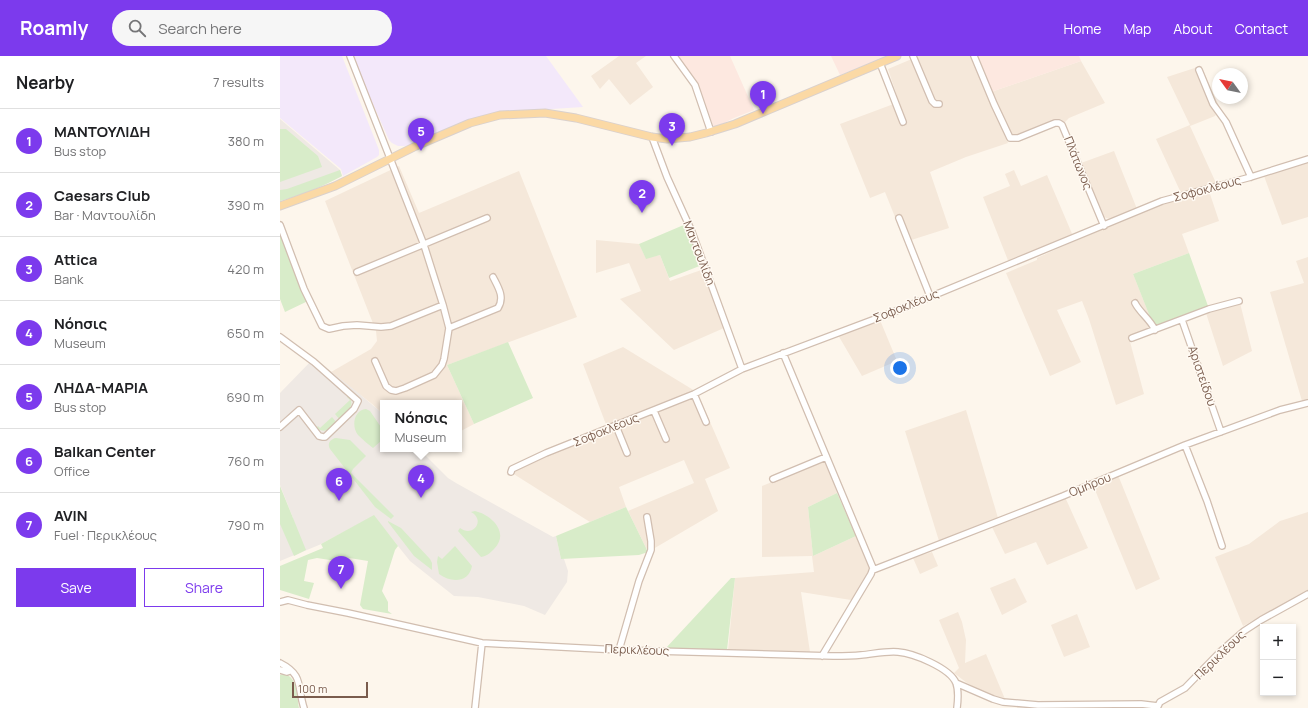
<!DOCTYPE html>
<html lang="en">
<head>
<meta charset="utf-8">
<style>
  :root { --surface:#fff; --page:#f6f6f6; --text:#202124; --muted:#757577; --line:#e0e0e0; --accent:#7c3aed }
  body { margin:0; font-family:Manrope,sans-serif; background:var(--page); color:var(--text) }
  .controls { position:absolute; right:12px; bottom:12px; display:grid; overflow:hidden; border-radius:0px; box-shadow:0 2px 6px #0003 }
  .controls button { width:36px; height:36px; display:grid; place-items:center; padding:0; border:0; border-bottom:1px solid var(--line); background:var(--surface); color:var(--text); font:20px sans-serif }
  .compass { position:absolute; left:932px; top:12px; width:36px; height:36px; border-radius:50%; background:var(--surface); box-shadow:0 2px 6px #0003; rotate:303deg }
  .scale { position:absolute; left:12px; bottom:10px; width:76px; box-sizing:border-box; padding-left:4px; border:2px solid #7a5c4d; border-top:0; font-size:11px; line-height:14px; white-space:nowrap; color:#7a5c4d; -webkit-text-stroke:3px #fffaf3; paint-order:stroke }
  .you { position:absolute; left:620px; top:312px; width:14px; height:14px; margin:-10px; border:3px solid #fff; border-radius:50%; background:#1a73e8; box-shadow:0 0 0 6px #1a73e833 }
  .badge { display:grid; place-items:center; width:26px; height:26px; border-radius:50%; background:var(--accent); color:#fff; font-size:13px; font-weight:700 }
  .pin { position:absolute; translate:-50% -33px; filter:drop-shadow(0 1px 2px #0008) }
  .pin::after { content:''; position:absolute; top:21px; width:14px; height:12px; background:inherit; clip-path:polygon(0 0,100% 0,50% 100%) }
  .popup { position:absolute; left:100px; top:344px; width:82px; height:52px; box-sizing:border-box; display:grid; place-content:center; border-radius:0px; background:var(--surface); filter:drop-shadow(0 1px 3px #0005); font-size:13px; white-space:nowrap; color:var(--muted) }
  .popup b { font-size:15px; color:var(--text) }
  .popup::after { content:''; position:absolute; left:50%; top:100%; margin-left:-8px; border:8px solid transparent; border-top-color:var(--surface) }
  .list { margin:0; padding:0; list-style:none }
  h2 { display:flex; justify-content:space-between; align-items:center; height:52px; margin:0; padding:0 16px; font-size:17px }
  h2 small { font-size:13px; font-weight:400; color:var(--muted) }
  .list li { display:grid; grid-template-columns:26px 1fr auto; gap:12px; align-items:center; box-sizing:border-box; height:64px; padding:0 16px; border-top:1px solid var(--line) }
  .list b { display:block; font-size:15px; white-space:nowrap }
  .list p { margin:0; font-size:13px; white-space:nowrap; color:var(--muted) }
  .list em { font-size:13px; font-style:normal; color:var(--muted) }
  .actions { display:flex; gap:8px; padding:12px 16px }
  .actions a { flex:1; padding:9px 0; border:1px solid var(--accent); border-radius:0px; text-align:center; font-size:14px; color:var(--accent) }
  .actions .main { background:var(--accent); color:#fff }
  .icon { flex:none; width:22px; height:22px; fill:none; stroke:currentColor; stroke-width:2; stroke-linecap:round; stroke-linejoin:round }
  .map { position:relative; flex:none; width:1028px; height:652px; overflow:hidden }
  header { display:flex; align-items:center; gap:24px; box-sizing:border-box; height:56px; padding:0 20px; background:var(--accent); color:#fff }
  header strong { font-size:19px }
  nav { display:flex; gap:22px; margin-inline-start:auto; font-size:14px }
  .search { width:280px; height:36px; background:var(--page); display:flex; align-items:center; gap:10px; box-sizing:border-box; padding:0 14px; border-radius:22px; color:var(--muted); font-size:15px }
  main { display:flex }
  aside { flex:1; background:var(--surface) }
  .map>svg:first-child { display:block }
  .residential { fill:#f5e8da }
  .commercial { fill:#fde8e0 }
  .industrial { fill:#efe9e4 }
  .education { fill:#f3e8fa }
  .green { fill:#d8ecc9 }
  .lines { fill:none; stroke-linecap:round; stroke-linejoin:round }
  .minor-casing { stroke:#d1beb0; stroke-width:8 }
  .major-casing { stroke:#dad1cd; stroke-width:9 }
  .minor { stroke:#fff; stroke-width:5.5 }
  .major { stroke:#fbd9a5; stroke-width:7 }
  .labels { text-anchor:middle; stroke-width:3; stroke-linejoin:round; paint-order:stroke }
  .street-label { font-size:12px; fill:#7a5c4d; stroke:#fffaf3 }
</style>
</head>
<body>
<header>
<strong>Roamly</strong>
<div class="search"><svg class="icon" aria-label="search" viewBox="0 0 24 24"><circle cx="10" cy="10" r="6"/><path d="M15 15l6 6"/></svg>Search here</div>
<nav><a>Home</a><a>Map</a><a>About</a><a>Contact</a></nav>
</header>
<main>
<aside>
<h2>Nearby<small>7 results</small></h2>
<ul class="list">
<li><span class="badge">1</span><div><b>ΜΑΝΤΟΥΛΙΔΗ</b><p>Bus stop</p></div><em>380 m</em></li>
<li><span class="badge">2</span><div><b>Caesars Club</b><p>Bar · Μαντουλίδη</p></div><em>390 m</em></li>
<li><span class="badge">3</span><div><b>Attica</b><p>Bank</p></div><em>420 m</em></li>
<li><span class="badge">4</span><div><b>Νόησις</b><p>Museum</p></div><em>650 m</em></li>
<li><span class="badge">5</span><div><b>ΛΗΔΑ-ΜΑΡΙΑ</b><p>Bus stop</p></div><em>690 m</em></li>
<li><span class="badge">6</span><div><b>Balkan Center</b><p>Office</p></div><em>760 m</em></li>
<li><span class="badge">7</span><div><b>AVIN</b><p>Fuel · Περικλέους</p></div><em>790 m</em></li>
</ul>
<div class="actions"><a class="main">Save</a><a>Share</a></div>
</aside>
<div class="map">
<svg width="1028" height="652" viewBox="0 0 1028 652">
  <rect width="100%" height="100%" fill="#fdf6ec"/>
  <path class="residential" d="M339,0H366L356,7L373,31L350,49L329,23L320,33L311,20Z
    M639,0H690L728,87L686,101L650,116L669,172L625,186L605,136L590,142L560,68L619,46L608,13Z
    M801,5L825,47L789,62L784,67L781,63L739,81H732L711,36Z
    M921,10L940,52L935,60L910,70L936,127L901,137L876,83L910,69L887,21Z
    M834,95L857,153L831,163L826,162L821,158L801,107Z
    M1028,105V161L1002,169L984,120Z
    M119,110L139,157L239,115L297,261L167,309L194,368L179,376V347H103V358L92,348L51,316L91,293L97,285L96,275L45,145Z
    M734,114L741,130L767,119L793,180L729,207L703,141L730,130L725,118Z
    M929,135L939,165L902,178L909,197L853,218L875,273L849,282L864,338L836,349L809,263L802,245L777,254L801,306L793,310L770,320L726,217L757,204V202L779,192L879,149Z
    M316,184L359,188L366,202L380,199L390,225L424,213L444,272L394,294L340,243L361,235L349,207L316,217Z
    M1028,201V344L1022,345L990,236L1024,227L1016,205Z
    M960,247L972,295L943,310L926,257Z
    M600,264L617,305L582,320L558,279Z
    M343,291L415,335L327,371L303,308Z
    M418,338L450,412L425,423L438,455L368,496L348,455L414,427L404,404L339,431L346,451L310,466L232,417L233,413L246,407Z
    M686,354L718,462L659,485L625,375Z
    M544,405L550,414L557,437L528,451L533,500L576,480L591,514L571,544L521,536L530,596L448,594L455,522L534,516L532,500L482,501V430Z
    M838,419L880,523L856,534L813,429Z
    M785,441L808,492L767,509L756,486L725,498L712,471Z
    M1028,456V535L963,570L935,501L969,488L1000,465Z
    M652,496L658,510L640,518L633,502Z
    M735,522L747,546L722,559L710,532Z
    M678,556L682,566L686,584L685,607L706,598L725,643L717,642L706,637L687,627L674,617L679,612L659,564Z
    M797,558L810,591L784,601L771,569Z"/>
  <path class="commercial" d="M396,0H450L474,54L454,62L434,72L417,27Z
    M551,0H607L560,19Z
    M696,0H799L801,5L711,36Z"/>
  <path class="industrial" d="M0,63L60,114L62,120L29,135L0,145Z
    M34,302L76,335L103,358V393H139L168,422L176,427L273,481L276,480L281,503H284L288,515L287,526L265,559L244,550L198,541L174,540L130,505L94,460L39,489L0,505V467L13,462L0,429V337Z"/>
  <path class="education" d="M0,0H62L99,94V99L97,101L63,120L61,113L0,62Z
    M73,0H266L303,51L241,55L130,89L124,90H118L112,87L109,84L83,26Z"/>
  <path class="green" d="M0,73H6L38,100L42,111L0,126Z
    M60,114L62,120C42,131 21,139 0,145V134L7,133Z
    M406,168L422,209L389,222L380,199L366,203L359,188Z
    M0,177L28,245L5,256L0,243Z
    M909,197L928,250L874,271L853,218Z
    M228,286L253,342L194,368L167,309Z
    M68,339C76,349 68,356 60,364L55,358L70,344L67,341Z
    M86,353L90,355L103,374L101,376L103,378V386L101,385L93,392C88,388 83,384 78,379C71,370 74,354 86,353Z
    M52,361L57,367C50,373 45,378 36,372L38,370L40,372Z
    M56,382L70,384L86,400L73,413L71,417L114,460L111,463L95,451L50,393C47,388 50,383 56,382Z
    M0,430L26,494L14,500L0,468Z
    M557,437L576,480L533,500L528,451Z
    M346,451L368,496L359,499L281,503L276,480Z
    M195,455C212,459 230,477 214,493C209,498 207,500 201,501L178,475L180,472C193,482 206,464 191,456Z
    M94,459L118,490L115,494L102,535L108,546V555L112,558L83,553L80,549L88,505L57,500L56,505L37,502L28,504L24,525L34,527L29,543L0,534V510L43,492L41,488Z
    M108,465L121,472L150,503L152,507V514L134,500L108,466Z
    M175,490L192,510C189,527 171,527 159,518L157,506L158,500L162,503Z
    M451,522H455L447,594L385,593Z
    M4,618C18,621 17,641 19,652H0V619Z"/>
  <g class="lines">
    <defs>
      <path id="minor" d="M394,0L415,29L431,76
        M633,0L652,45L655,48H659
        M694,0L714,48L730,82H738L775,67H779L782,69L824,170
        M600,7L623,66
        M919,14L933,48L946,66L971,121
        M372,81L387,121L412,176L462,313
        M619,162L650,240
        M0,169L24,233L42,270L49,273L63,270L77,269L101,271L111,270L163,249L144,189L70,0
        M77,216L207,162
        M855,247C860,257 870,263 875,274
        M902,264L941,376
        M169,272L218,252C225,241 218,231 213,221
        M0,281L34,306L78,345L74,353L45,381H43L39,380L19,354L0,371
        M852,282L929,253L959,245
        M503,297L593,512L591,518L542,600
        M95,305L106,330L111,334L116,335L125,332L154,319L162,309L164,303L169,272L163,249
        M414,338L426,366
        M374,355L386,383
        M336,370L347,397
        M905,389L927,445L942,490
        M231,416L232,413L266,397L414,338L462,313L611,257L882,145L971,121L1028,103
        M493,423L546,401
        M593,514L783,440L905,389L1000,354L1028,347
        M0,546L8,544L27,549L68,557L202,587L339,594L553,600C562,600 572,600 581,599C593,598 605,595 618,596C633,597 670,612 676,627C679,635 678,644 677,652
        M339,594L359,525L371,494V485L367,461
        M0,607C24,619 17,631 24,652
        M0,614L7,616L10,615
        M676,627L713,643L723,646L758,649L861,648L878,650
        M195,652L202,587
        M877,652L880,646L905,632L941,595L964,575L981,564L1028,538"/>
      <path id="major" d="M0,150L55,130L136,90L190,67L220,59L265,57L296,62L372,81L387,83L410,81L426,77L455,68L617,0"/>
    </defs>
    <use href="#minor" class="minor-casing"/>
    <use href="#major" class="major-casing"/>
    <use href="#minor" class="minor"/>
    <use href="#major" class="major"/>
  </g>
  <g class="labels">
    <g class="street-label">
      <text transform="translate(798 107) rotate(68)" y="4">Πλάτωνος</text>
      <text transform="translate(927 133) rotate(-15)" y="4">Σοφοκλέους</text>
      <text transform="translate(419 197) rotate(69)" y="4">Μαντουλίδη</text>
      <text transform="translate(626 250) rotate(-22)" y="4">Σοφοκλέους</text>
      <text transform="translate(922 320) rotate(71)" y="4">Αριστείδου</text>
      <text transform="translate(326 374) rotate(-22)" y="4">Σοφοκλέους</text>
      <text transform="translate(810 429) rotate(-22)" y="4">Ομήρου</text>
      <text transform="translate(357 594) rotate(2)" y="4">Περικλέους</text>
      <text transform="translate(940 599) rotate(-44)" y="4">Περικλέους</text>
    </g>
  </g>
</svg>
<div class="controls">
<button>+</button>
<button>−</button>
</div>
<svg class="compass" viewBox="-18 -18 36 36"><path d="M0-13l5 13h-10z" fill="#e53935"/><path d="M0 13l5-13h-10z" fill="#757577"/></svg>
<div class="scale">100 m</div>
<div class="you"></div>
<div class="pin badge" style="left:483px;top:58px">1</div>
<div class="pin badge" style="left:362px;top:157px">2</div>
<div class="pin badge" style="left:392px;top:90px">3</div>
<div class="pin badge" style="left:141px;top:442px">4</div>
<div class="popup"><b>Νόησις</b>Museum</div>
<div class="pin badge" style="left:141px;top:95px">5</div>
<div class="pin badge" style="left:59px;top:445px">6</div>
<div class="pin badge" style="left:61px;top:533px">7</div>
</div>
</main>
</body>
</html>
